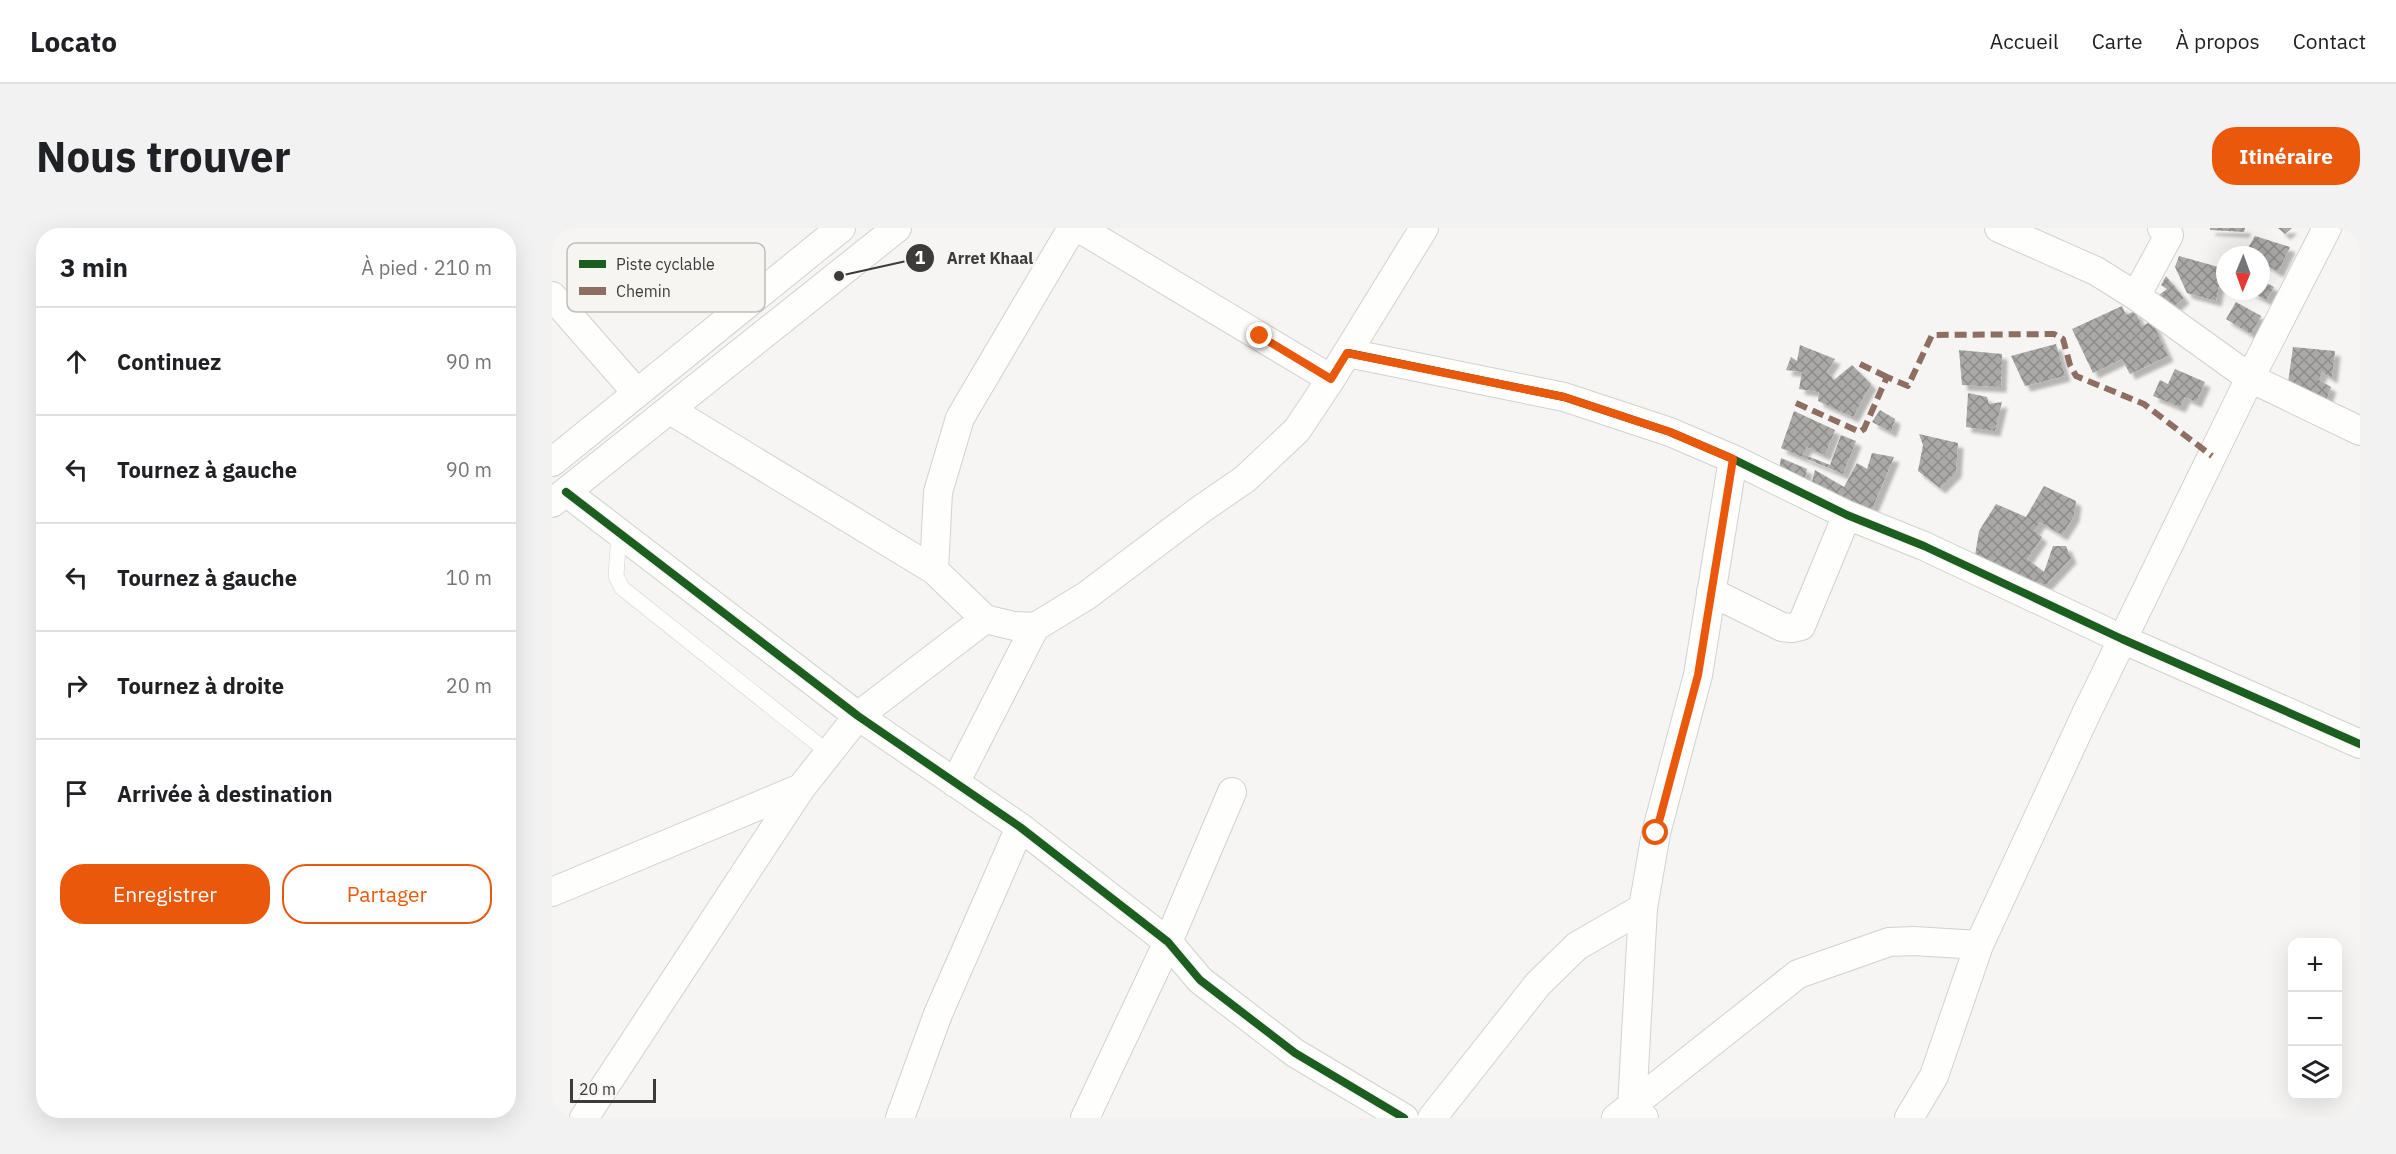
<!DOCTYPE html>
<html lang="fr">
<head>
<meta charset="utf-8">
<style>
  :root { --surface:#fff; --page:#f2f2f2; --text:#202124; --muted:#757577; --line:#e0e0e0; --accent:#ea580c }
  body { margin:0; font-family:"IBM Plex Sans",sans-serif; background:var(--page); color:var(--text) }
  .controls { position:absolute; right:18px; bottom:18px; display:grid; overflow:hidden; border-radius:12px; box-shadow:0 6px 24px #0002 }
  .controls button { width:54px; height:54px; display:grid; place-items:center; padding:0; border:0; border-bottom:2px solid var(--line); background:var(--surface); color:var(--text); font:30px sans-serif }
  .compass { position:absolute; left:1664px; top:18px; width:54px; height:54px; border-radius:50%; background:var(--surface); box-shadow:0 6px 24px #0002; rotate:181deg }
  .scale { position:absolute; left:18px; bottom:15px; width:86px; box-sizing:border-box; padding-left:6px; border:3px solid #3c3b3a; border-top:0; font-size:16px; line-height:21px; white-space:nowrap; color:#3c3b3a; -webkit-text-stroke:4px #f7f5f2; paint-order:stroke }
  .stop { position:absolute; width:18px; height:18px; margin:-14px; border:4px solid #ea580c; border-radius:50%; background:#fff }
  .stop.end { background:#ea580c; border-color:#fff; box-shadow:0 2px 6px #0008 }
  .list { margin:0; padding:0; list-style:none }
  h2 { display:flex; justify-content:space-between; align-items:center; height:78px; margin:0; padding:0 24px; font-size:26px }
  h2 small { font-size:20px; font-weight:400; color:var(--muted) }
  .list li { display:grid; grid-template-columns:39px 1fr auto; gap:18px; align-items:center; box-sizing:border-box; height:108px; padding:0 24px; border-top:2px solid var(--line) }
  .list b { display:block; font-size:22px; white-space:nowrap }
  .list em { font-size:20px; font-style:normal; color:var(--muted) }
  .actions { display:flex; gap:12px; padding:18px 24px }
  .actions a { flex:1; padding:14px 0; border:2px solid var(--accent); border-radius:24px; text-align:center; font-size:21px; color:var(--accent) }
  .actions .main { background:var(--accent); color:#fff }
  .icon { flex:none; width:33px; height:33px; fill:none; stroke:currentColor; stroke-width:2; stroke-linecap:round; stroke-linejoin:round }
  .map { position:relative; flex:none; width:1808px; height:890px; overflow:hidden; border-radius:24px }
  header { display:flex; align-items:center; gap:36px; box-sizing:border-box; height:84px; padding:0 30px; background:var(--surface); border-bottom:2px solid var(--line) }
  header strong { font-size:28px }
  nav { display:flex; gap:33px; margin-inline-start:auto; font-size:21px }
  .intro { display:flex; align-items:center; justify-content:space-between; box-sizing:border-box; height:144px; padding:0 36px }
  h1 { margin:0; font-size:42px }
  .button { padding:15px 27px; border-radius:24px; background:var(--accent); color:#fff; font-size:21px; font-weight:700 }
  main { display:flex; gap:36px; padding:0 36px }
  aside { flex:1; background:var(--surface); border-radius:24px; box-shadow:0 6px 24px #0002 }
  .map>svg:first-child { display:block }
  .building { fill:url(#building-cross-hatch); filter:url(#shadow) }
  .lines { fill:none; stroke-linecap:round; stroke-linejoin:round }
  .service-casing { stroke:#d1d1cf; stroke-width:16 }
  .minor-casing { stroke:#d1d1cf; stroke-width:30 }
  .service { stroke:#fefefd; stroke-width:15 }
  .minor { stroke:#fefefd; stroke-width:28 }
  .quiet { stroke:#8d6e63; stroke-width:6; stroke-dasharray:12 6; stroke-linecap:butt }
  .cycleway-casing { stroke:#f7f5f2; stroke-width:11 }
  .cycleway { stroke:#1b5e20; stroke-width:8 }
  .route { stroke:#ea580c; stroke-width:8 }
  .key { fill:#f7f5f2; stroke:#bfbdbb; stroke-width:1.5 }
  .key-label { font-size:16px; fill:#3c3b3a }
  .leader { fill:none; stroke:#3c3b3a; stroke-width:2 }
  .callout-dot { fill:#3c3b3a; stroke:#f7f5f2; stroke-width:2 }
  .mark-label { font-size:18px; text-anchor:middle; font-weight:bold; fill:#fff }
  .callout-label { font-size:16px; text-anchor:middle; font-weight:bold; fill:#3c3b3a; stroke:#f7f5f2; stroke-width:6; stroke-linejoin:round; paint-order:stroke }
</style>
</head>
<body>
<header>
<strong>Locato</strong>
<nav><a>Accueil</a><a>Carte</a><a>À propos</a><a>Contact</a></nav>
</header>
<div class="intro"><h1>Nous trouver</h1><a class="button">Itinéraire</a></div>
<main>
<aside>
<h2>3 min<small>À pied · 210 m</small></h2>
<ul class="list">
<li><svg class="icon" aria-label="ahead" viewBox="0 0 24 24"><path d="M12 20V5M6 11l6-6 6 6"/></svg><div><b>Continuez</b></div><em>90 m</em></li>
<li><svg class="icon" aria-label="left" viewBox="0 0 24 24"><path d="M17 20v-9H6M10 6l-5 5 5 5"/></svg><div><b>Tournez à gauche</b></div><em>90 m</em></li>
<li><svg class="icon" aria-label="left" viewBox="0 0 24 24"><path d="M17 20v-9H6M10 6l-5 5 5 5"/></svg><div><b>Tournez à gauche</b></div><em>10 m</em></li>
<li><svg class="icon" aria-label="right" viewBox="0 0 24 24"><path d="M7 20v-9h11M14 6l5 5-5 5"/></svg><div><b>Tournez à droite</b></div><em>20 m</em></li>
<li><svg class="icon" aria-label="arrive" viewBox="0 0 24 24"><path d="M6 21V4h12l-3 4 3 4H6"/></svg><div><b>Arrivée à destination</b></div></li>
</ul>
<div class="actions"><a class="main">Enregistrer</a><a>Partager</a></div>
</aside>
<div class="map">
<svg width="1808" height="890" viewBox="0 0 1808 890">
  <defs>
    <pattern id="building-cross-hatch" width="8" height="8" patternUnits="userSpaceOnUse" patternTransform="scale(1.5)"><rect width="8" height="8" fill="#aaa9a8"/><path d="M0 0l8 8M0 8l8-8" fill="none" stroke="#8c8b8a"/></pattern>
    <filter id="shadow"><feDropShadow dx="5.5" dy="5.5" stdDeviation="1.5" flood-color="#0004"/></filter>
  </defs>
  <rect width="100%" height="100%" fill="#f6f5f3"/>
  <path class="building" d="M1658,0H1693L1692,4L1658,2Z
    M1726,0H1740L1733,6Z
    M1703,8L1738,19L1726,44L1712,35L1709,41V27H1702L1696,20Z
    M1627,28L1670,40L1664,73L1635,65L1623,39Z
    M1614,48L1632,70L1617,83L1603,70L1615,61L1609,57Z
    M1709,52L1722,59L1714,72L1697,63H1709Z
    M1684,74L1709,88L1699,106L1674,91Z
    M1570,78L1574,87L1583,83L1590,98L1600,93L1616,128L1578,146L1570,131L1541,145L1520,101Z
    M1504,116L1513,148L1473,158L1459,128Z
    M1248,117L1283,131L1275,143L1282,152L1300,137L1319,156L1301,189L1266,173L1267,164L1247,161L1250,144L1234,142L1239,129L1245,133Z
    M1741,119L1783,123L1780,150L1770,144L1767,152L1779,159L1773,175L1735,162Z
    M1407,122L1450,126L1449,159L1410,157Z
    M1623,141L1653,154L1644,174L1633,169L1628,179L1601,168L1608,152L1616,156Z
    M1416,165L1435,169L1437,176L1450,174L1443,203L1414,199Z
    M1328,182L1343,191L1339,204L1320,194Z
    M1242,183L1283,202L1273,227L1255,219L1250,226L1278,237L1289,207L1304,213L1291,246L1229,220Z
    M1367,206L1406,215L1404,244L1388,260L1366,243L1371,217Z
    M1320,225L1342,229L1317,288L1259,257L1263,242L1292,259L1305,235L1315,241Z
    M1229,230L1255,241L1252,254L1227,242Z
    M1492,258L1524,273L1522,288L1510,307L1488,294L1482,303L1490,309L1475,331L1492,344L1501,318H1514L1519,330L1494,357L1422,334L1427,303L1444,276L1474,289Z"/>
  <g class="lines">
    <defs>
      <path id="service" d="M67,305L64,348L70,360L277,525"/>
      <path id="minor" d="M527,0L779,151
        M1447,0L1544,43L1584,68L1698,150L1808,203
        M0,68L85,165
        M1584,68L1617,7L1610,0
        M796,125L1012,169L1118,204L1181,231L1295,287L1372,318L1570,411L1808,516
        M118,182L382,342L433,391L462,398L483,399
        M0,234L289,0
        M14,264L306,488L468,599L616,714L648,752L743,825L852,890
        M0,275L345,0
        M382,342L386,264L408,190L520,0
        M1159,364L1230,399L1240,400L1249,398L1295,287
        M403,555L483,399L534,368L648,282L693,251L745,202L779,151L872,0
        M0,664L249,560
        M32,890L249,560L306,488L433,391
        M348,890L386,786L468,599
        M533,890L616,714L680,564
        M880,890L986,756L1025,718L1091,680
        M1064,890L1246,746L1337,714L1362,713L1427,717
        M1092,890L1080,878L1091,680L1104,605L1146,447L1181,231
        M1357,890L1382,848L1427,717L1535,484L1698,150L1775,0"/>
    </defs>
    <use href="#service" class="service-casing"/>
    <use href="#minor" class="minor-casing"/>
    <use href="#service" class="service"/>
    <use href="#minor" class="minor"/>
    <path class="quiet" d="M1308,136L1335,149
      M1244,175L1308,204L1312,201L1335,149L1356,158L1380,107L1502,106L1511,111L1518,137L1524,148L1592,176L1660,228"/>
    <defs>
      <path id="cycleway" d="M796,125L1012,169L1118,204L1181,231L1295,287L1372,318L1570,411L1808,516
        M14,264L306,488L468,599L616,714L648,752L743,825L852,890"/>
    </defs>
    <use href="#cycleway" class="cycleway-casing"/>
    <use href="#cycleway" class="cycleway"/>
  </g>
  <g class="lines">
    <path class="route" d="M708,108L779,151L795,125L1012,169L1118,204L1181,231L1146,447L1104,605"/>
  </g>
  <rect x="15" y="15" width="198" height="69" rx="9" class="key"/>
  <rect x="27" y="32" width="27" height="8" fill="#1b5e20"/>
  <rect x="27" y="59" width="27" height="8" fill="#8d6e63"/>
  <g class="key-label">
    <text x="64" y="42">Piste cyclable</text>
    <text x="64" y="69">Chemin</text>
  </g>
  <path class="leader" d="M287 48L368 30"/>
  <g class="callout-dot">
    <circle cx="287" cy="48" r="6"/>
    <circle cx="368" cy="30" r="15"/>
  </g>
  <g class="mark-label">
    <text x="368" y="36">1</text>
  </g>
  <g class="callout-label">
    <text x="438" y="36">Arret Khaal</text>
  </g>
</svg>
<div class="controls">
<button>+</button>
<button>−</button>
<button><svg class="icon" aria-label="layers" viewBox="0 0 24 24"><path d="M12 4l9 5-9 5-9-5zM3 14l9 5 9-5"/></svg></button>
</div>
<svg class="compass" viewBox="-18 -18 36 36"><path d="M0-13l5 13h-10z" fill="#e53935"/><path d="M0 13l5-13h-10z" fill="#757577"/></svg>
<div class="scale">20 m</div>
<div class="stop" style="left:1104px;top:605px"></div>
<div class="stop end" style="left:708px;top:108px"></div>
</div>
</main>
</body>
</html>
